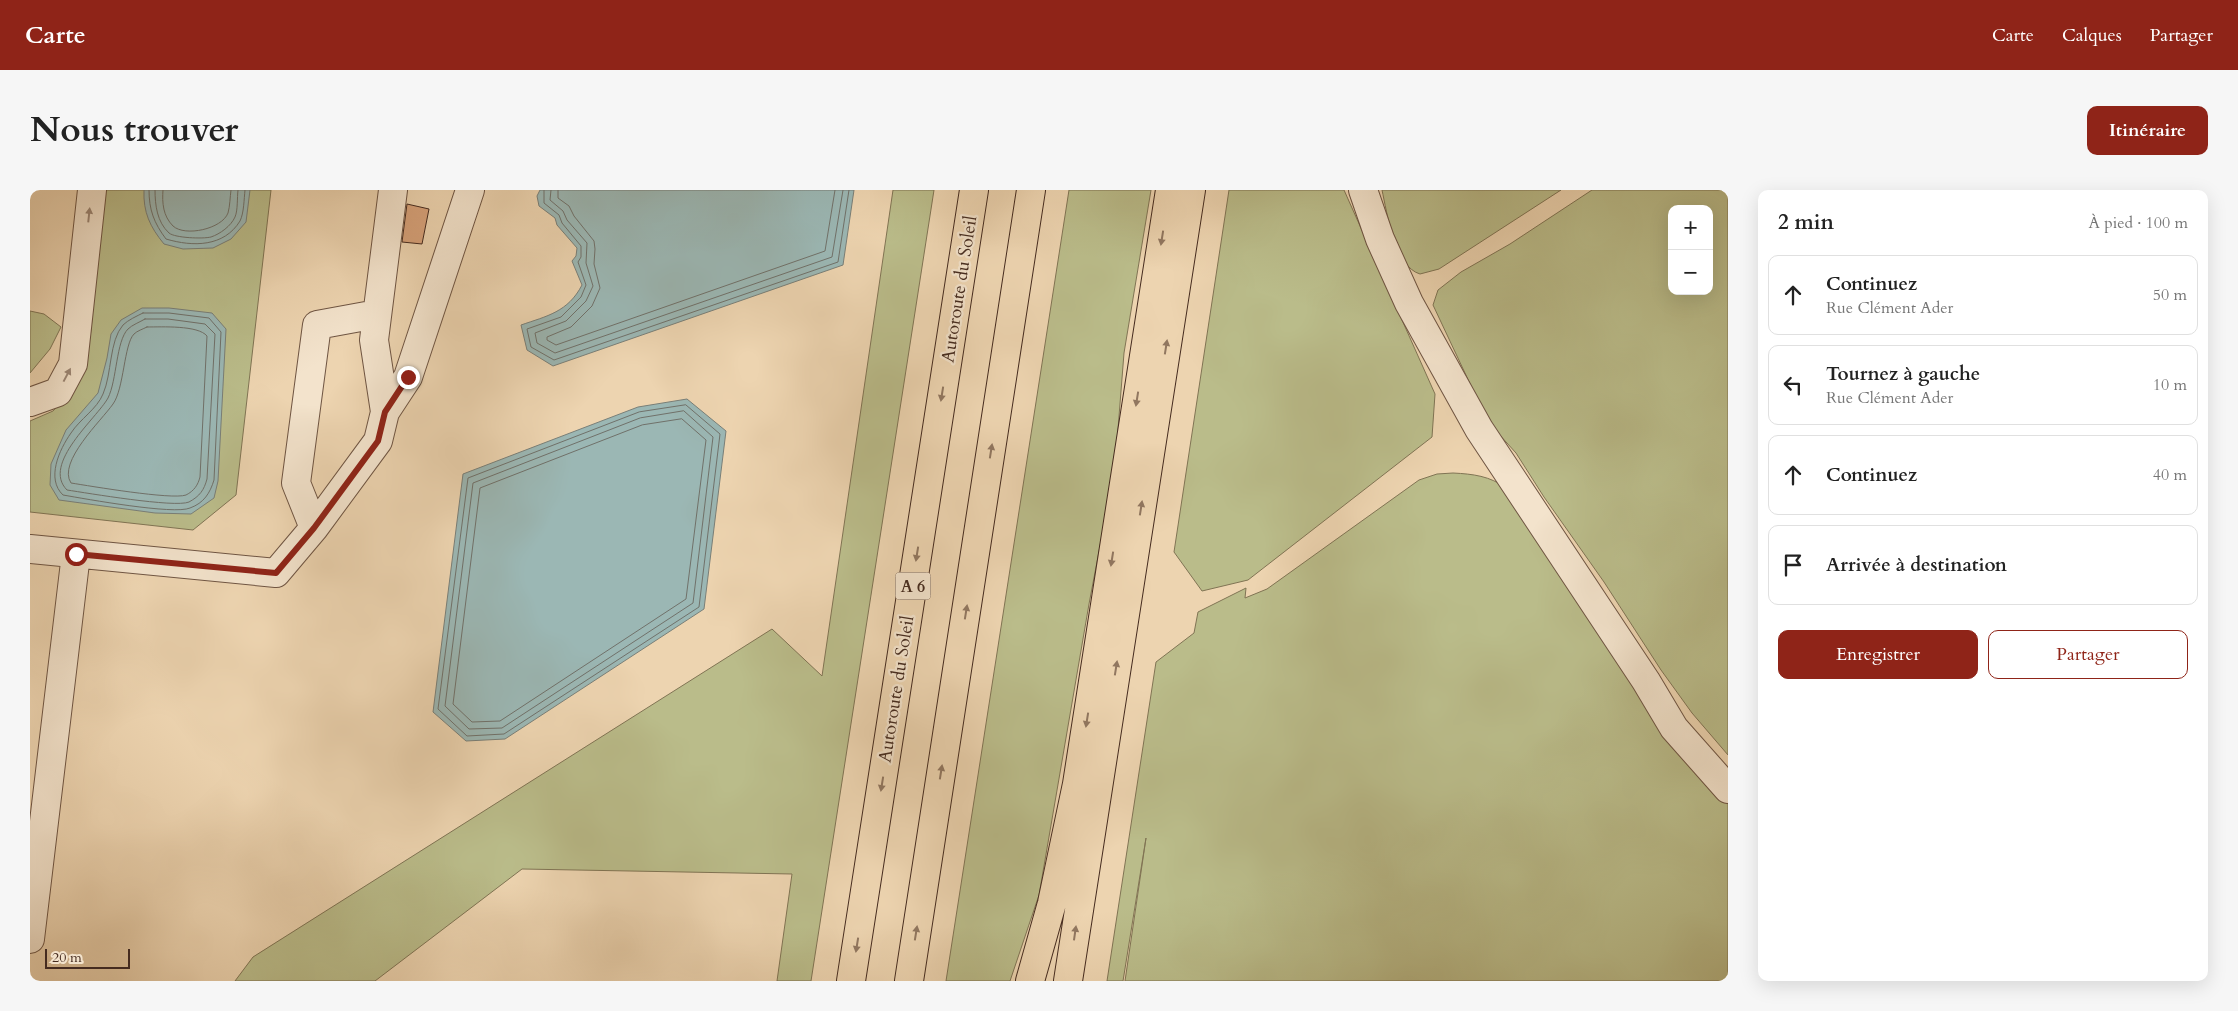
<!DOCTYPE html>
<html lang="fr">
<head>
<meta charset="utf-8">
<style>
  :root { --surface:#fff; --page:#f6f6f6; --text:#222; --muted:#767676; --line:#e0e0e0; --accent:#8f2418 }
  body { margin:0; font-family:Cardo,serif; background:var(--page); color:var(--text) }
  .controls { position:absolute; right:15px; top:15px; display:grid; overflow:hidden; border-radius:10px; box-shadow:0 5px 20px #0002 }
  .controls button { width:45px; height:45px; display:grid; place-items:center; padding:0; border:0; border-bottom:1px solid var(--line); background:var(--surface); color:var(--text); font:25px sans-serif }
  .scale { position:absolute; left:15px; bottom:12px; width:85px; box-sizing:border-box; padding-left:5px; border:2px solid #452b1f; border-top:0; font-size:14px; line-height:18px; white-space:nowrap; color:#452b1f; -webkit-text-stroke:4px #f3e3cc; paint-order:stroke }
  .stop { position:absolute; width:15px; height:15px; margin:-11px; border:4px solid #8f2418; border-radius:50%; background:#fff }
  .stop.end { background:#8f2418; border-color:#fff; box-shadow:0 1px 5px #0008 }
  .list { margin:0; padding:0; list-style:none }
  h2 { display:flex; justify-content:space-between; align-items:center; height:65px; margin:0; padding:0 20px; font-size:21px }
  h2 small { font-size:16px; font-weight:400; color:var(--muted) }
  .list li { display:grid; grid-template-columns:32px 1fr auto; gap:15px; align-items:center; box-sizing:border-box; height:80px; margin:0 10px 10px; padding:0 10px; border:1px solid var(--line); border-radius:10px }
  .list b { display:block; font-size:19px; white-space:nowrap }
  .list p { margin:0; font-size:16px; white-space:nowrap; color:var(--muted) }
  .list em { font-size:16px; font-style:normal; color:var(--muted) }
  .actions { display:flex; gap:10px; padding:15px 20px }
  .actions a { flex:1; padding:11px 0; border:1px solid var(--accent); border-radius:10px; text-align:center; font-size:18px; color:var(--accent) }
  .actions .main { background:var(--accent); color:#fff }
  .icon { flex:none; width:28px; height:28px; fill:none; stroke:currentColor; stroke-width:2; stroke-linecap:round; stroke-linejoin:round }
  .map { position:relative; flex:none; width:1698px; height:791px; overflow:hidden; border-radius:10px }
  header { display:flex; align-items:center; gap:30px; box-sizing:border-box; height:70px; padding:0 25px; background:var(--accent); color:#fff }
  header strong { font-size:24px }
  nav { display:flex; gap:28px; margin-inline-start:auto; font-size:18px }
  .intro { display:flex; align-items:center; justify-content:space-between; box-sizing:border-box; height:120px; padding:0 30px }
  h1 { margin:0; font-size:35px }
  .button { padding:12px 22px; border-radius:10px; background:var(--accent); color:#fff; font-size:18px; font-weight:700 }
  main { display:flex; gap:30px; padding:0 30px }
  aside { flex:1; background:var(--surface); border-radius:10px; box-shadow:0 5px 20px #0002 }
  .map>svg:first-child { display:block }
  .green { fill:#babc8a; stroke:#807454; fill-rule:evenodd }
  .water { fill:#9bb7b4; stroke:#797f78 }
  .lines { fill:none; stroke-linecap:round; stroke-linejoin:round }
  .shore { stroke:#70716a; stroke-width:1 }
  .building { fill:#d7a27a; stroke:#452b1f }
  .minor-casing { stroke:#6f5543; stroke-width:30 }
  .major-casing { stroke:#452b1f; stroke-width:30 }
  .highway-casing { stroke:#452b1f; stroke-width:30 }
  .minor { stroke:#f3e3cc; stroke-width:28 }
  .major { stroke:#edd4b0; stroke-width:28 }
  .highway { stroke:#edd4b0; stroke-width:28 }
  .oneway { fill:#9c8776 }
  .oneway2 { fill:#917760 }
  .route { stroke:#8f2418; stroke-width:6 }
  .labels { text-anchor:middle; stroke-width:4.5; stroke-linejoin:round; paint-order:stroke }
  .shield { fill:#f3e3cc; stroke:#796253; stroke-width:1 }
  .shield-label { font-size:16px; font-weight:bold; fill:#452b1f }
  .street-label { font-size:18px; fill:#452b1f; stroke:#f3e3cc }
</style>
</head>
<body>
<header>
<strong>Carte</strong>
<nav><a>Carte</a><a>Calques</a><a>Partager</a></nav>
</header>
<div class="intro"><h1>Nous trouver</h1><a class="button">Itinéraire</a></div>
<main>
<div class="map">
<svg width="1698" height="791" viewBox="0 0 1698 791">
  <rect width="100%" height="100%" fill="#edd4b0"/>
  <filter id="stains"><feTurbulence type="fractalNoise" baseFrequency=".004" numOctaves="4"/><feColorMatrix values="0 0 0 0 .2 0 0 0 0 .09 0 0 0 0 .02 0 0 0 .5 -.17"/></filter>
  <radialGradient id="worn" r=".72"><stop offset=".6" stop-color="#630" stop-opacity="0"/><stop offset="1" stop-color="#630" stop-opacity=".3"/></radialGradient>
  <path class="green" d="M73,0H241L206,305L163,340L0,322V231L23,221L40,202L55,178L61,140Z
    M863,0H904L781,791H747L762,684L492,679L345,791H205L223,767L742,439L792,486Z
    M1039,0H1121L1094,163L1085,277L1059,414L1009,705L980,791H916Z
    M1199,0H1314L1405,204L1402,247L1218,390L1172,401L1144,362Z
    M1352,0H1531L1409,79L1390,84C1365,77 1357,23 1352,0Z
    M1562,0H1698V565L1662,523L1631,480L1574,392L1514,307L1486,263L1458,232L1403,115L1408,100L1431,82L1480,54ZM1642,19H1679V101H1642Z
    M0,121L14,124L31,137L20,159L0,183Z
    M1423,283C1443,284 1460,286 1476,298L1698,608V791H1095L1116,648L1093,791H1077L1126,472L1164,443L1168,422L1216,398L1215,408L1237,399L1389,290L1407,284Z"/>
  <path class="water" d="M114,0H220L216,32L201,49L183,58L153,59L134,54C120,37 113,22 114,0Z
    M510,0H824L813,75L523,176L497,160L491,135C517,126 538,122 552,95L542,71L546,66L547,58L527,35L525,28L509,16L507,6Z
    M112,118H139L182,123L196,139L188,291L184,308L161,324L125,323L29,310L20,295L21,274L36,240L68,203L77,168L81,144L91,130Z
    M657,209L696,241L674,419L475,549L436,551L403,522L433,284L608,217Z"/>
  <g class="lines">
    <path class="shore" d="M119,0C119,20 124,33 136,49C163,57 194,57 210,31C214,23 214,9 215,0
      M125,0C125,15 127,32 139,43C145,48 173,49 181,47C190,44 201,36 205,27C208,20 207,8 208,0
      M133,0C132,13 133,26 143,36C155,47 192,39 198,23C200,16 200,7 201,0
      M514,0V13L529,25L532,33L551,56V67L548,72L556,95L551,107L531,127L497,139L501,157L524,170L808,72L819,0
      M521,0L520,10L533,21L537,30L557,53L556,73L563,96L556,111L536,131L505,143L507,153L525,163L802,67L813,0
      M528,0V8L539,16L544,26L564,51L565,59L564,74L570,98L562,116L541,137L517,147V150L526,155L795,61L805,0
      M113,123H139L179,128L191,142L184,290C180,303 174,313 160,318C144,325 56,309 33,305C16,289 29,260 41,243C50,229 67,219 73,204C82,184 79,151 93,135C98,130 107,126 113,123Z
      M115,129H138L175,134L185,144L177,289C174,300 170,306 159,312C145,318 57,303 37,300C11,274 67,228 78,208C87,190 86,151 98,139C102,135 110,132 115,129Z
      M117,137C132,137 168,135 177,146L170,287C168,295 164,301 156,305C142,310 60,296 41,293C27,272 72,230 83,214C94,199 94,154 104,144C107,141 113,139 117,137Z
      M656,215L690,244L669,417L474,544L437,546L408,519L438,288L609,222Z
      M654,221L683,247L663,413L472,538L439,539L415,516L443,293L610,228Z
      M652,229L676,250L656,409L470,531L442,532L423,514L450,298L612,235Z"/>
  </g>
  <path class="building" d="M377,14L399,19L392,54L372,52Z"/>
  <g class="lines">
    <defs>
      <path id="minor" d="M1333,0L1350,49L1379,113L1449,239L1616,491L1644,538L1698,599
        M0,212L28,202L43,174L62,0
        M355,222L344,150L363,0
        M284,338L266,293L287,135L347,124
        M0,359L246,383L284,338L348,251L355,222L378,187L440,0
        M0,749L46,364"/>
      <path id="major" d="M1000,791L1022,713L1047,594L1140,0
        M1038,791L1161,0"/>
      <path id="highway" d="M821,791L944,0
        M879,791L1001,0"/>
    </defs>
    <use href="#minor" class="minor-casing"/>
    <use href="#major" class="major-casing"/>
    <use href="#highway" class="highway-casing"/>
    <use href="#minor" class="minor"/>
    <use href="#major" class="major"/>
    <use href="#highway" class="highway"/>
  </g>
  <defs><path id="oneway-solid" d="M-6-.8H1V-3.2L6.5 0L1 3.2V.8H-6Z" transform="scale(1.25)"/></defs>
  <g class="oneway">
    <use href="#oneway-solid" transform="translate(59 25) rotate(-84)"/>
    <use href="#oneway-solid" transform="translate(37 185) rotate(-62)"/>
  </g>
  <g class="oneway2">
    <use href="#oneway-solid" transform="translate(1132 48) rotate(99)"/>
    <use href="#oneway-solid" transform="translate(1136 157) rotate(-81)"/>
    <use href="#oneway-solid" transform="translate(912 204) rotate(99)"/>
    <use href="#oneway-solid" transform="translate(1107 209) rotate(99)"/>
    <use href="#oneway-solid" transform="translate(961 261) rotate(-81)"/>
    <use href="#oneway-solid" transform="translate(1111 318) rotate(-81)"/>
    <use href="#oneway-solid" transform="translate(887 364) rotate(99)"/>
    <use href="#oneway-solid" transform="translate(1082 369) rotate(99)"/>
    <use href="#oneway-solid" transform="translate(936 422) rotate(-81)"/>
    <use href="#oneway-solid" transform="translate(1086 478) rotate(-81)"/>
    <use href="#oneway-solid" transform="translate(1057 530) rotate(99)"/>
    <use href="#oneway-solid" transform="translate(911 582) rotate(-81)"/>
    <use href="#oneway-solid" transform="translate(852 594) rotate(99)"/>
    <use href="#oneway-solid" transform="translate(886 743) rotate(-81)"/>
    <use href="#oneway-solid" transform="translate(1045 743) rotate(-82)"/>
    <use href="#oneway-solid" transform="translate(827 755) rotate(99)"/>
  </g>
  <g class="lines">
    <path class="route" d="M46,364L246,383L284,338L348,251L355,222L378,187"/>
  </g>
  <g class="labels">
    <rect class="shield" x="865.5" y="382.5" width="35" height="27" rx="4"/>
    <g class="shield-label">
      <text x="883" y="402">A 6</text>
    </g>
    <g class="street-label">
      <text transform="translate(929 99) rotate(-81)" y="6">Autoroute du Soleil</text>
      <text transform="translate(866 499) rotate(-81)" y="6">Autoroute du Soleil</text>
    </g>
  </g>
  <rect width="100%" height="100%" filter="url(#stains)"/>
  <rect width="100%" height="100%" fill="url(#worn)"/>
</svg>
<div class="controls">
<button>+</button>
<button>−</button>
</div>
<div class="scale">20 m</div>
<div class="stop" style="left:46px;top:364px"></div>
<div class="stop end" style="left:378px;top:187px"></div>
</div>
<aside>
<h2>2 min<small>À pied · 100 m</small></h2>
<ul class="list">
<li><svg class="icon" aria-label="ahead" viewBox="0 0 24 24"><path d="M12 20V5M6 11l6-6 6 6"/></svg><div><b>Continuez</b><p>Rue Clément Ader</p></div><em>50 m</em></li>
<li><svg class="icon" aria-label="left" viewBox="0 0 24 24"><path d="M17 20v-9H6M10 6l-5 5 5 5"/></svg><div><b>Tournez à gauche</b><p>Rue Clément Ader</p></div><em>10 m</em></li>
<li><svg class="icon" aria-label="ahead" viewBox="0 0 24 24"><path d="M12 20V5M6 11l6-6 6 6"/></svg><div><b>Continuez</b></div><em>40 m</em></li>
<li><svg class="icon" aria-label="arrive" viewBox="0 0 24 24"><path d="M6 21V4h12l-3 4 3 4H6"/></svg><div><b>Arrivée à destination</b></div></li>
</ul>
<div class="actions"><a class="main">Enregistrer</a><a>Partager</a></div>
</aside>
</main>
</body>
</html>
